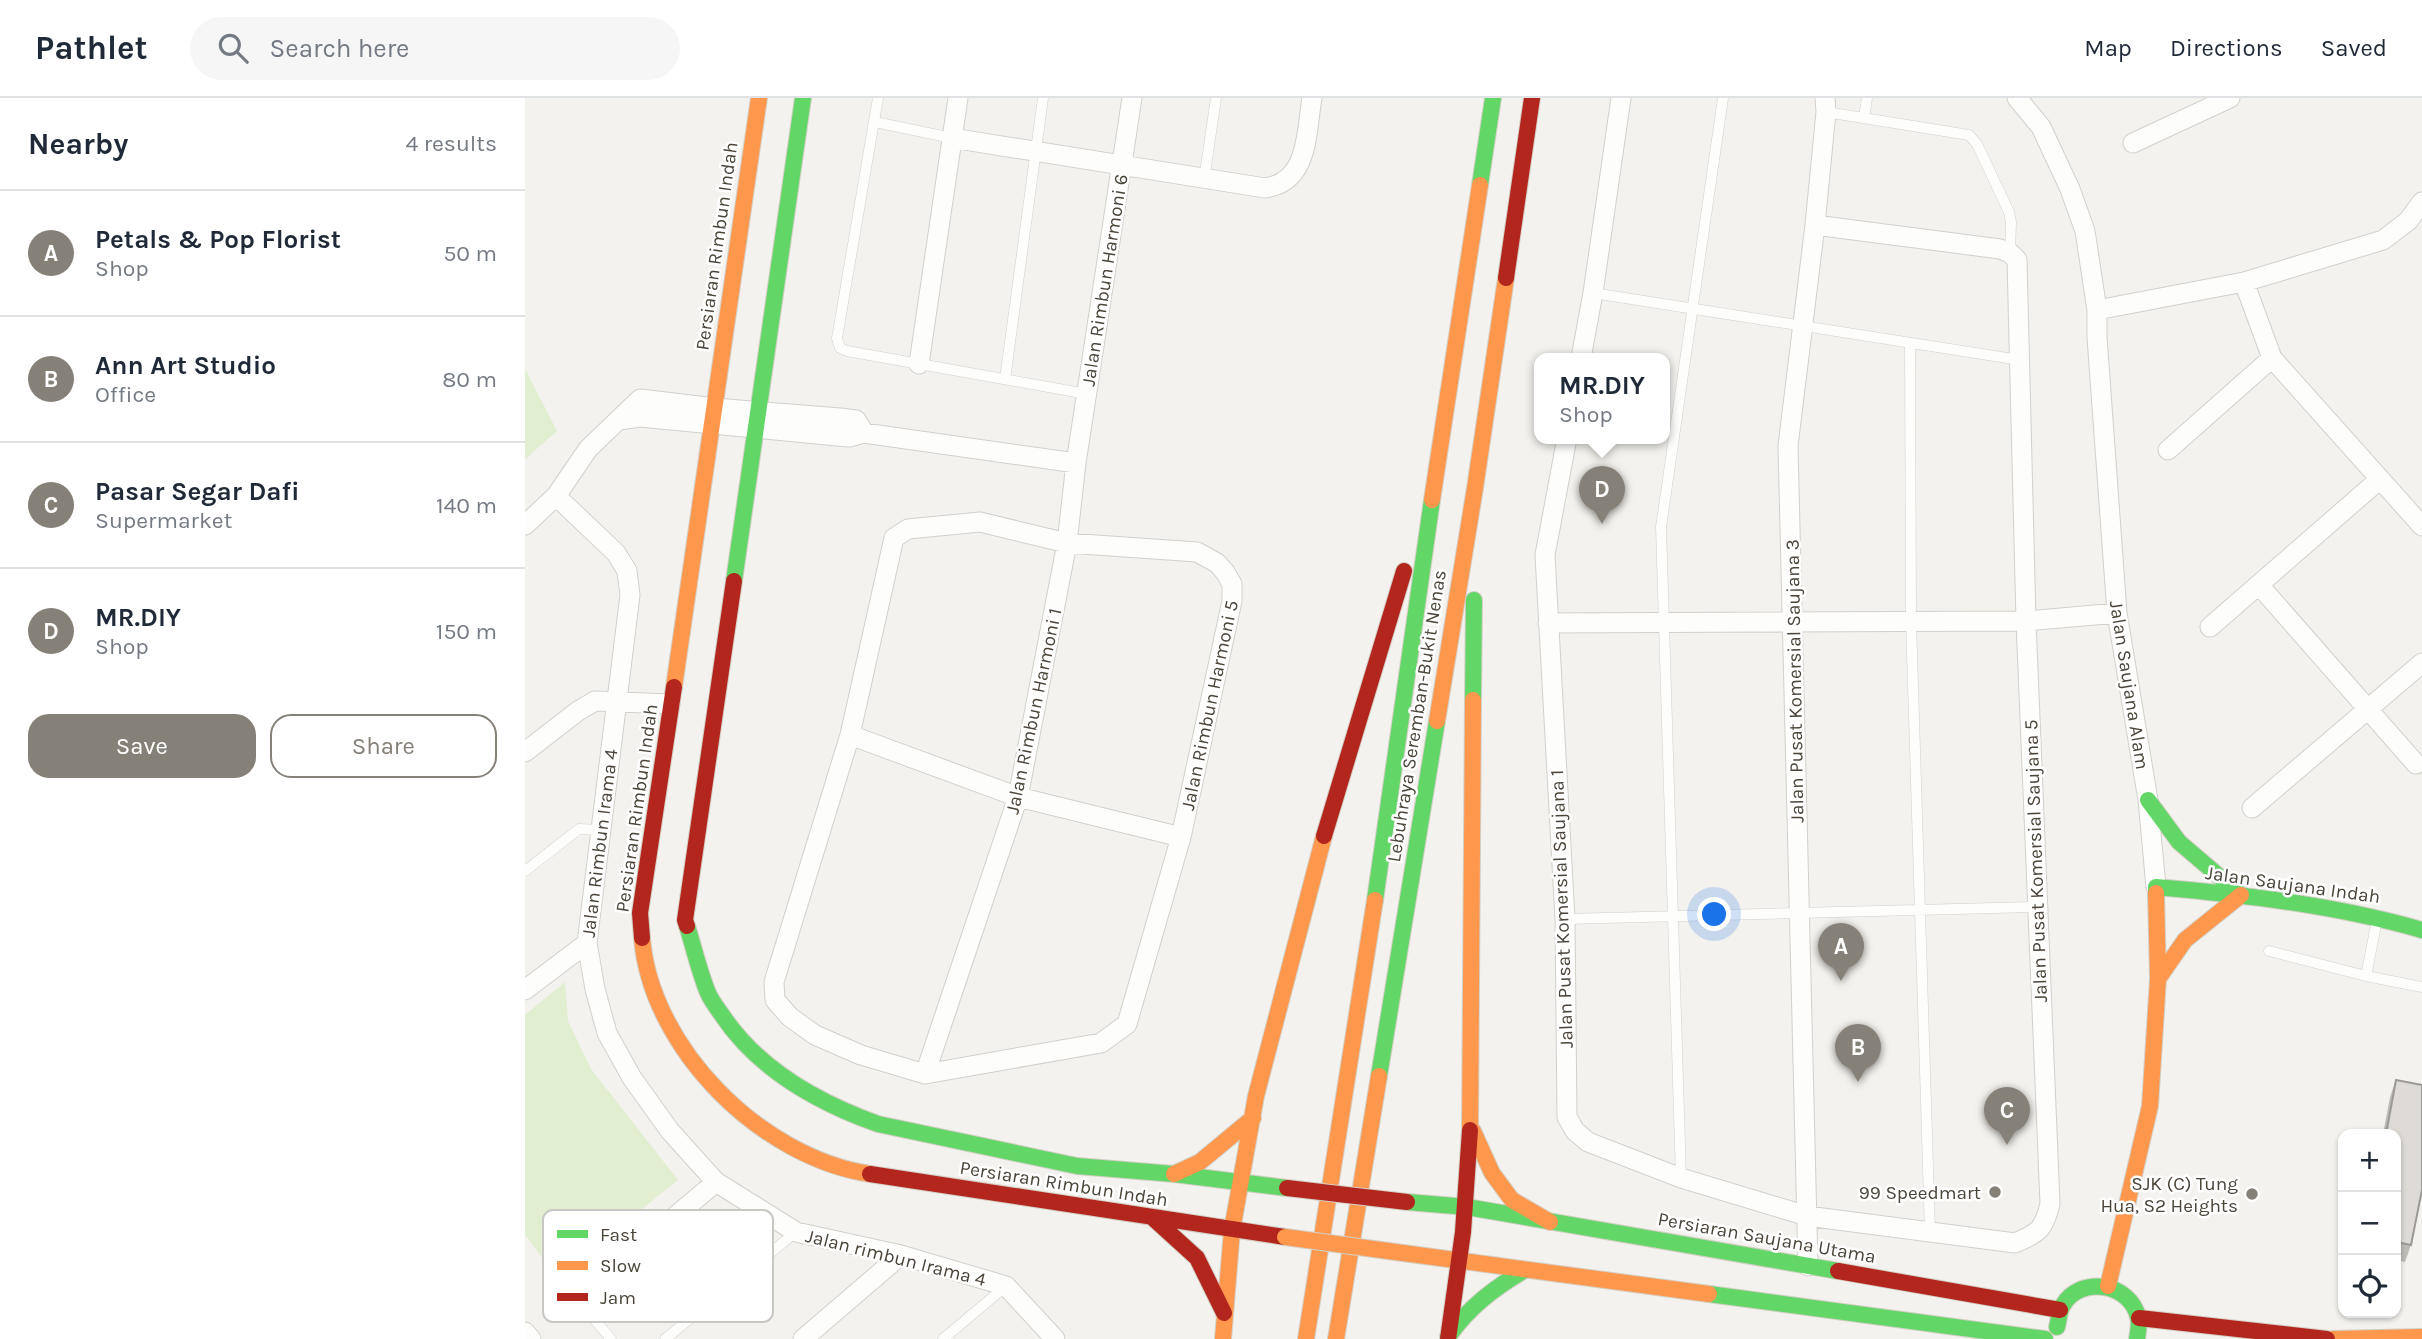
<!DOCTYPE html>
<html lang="en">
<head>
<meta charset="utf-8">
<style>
  :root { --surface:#fff; --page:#f6f6f7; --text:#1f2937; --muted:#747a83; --line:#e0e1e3; --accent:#868178 }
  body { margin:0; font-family:Karla,sans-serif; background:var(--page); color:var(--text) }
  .controls { position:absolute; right:21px; bottom:21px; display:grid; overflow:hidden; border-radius:14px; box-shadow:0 2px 5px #0004 }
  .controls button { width:63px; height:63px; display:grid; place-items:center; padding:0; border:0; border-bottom:2px solid var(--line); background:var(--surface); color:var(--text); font:35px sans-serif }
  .you { position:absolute; left:1190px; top:817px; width:24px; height:24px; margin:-18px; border:5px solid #fff; border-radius:50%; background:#1a73e8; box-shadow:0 0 0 10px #1a73e833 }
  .badge { display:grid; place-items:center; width:46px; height:46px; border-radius:50%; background:var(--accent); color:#fff; font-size:23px; font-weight:700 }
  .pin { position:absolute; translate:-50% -58px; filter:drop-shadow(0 2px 4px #0008) }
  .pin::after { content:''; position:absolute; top:37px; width:24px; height:21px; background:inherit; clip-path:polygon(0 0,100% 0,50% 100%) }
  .popup { position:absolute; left:1009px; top:255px; width:136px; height:91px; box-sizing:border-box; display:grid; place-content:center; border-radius:14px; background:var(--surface); filter:drop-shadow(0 2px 5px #0005); font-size:23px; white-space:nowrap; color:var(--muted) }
  .popup b { font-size:26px; color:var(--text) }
  .popup::after { content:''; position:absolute; left:50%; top:100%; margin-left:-14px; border:14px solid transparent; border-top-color:var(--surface) }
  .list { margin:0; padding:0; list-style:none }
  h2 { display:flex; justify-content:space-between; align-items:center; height:91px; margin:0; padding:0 28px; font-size:30px }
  h2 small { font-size:23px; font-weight:400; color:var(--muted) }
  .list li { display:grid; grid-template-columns:46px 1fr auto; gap:21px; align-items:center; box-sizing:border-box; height:126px; padding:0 28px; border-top:2px solid var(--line) }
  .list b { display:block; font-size:26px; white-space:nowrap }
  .list p { margin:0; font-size:23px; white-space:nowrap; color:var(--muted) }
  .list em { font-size:23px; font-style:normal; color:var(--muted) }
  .actions { display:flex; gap:14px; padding:21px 28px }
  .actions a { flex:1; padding:16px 0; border:2px solid var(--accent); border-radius:21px; text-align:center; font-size:24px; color:var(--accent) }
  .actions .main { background:var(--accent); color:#fff }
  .icon { flex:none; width:38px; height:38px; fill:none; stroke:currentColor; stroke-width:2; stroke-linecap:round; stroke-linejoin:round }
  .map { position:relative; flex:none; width:1897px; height:1241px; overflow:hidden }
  header { display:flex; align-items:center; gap:42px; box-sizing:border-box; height:98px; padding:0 35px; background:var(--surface); border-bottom:2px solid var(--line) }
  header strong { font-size:33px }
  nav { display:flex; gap:38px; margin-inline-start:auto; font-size:24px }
  .search { width:490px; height:63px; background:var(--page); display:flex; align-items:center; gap:18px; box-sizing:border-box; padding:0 24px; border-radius:38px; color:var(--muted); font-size:26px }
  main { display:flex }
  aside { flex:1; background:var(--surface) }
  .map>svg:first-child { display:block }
  .green { fill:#e1eecf }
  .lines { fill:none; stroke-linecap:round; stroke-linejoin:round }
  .lane-casing { stroke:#d2d0cb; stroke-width:11 }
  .street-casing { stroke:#d2d0cb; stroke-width:21 }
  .fast-casing { stroke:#d3cfc5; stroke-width:18 }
  .slow-casing { stroke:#d3cfc5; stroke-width:18 }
  .jam-casing { stroke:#d3cfc5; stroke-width:18 }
  .lane { stroke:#fdfdfc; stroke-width:10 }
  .street { stroke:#fdfdfc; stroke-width:19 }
  .fast { stroke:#63d668; stroke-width:16 }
  .slow { stroke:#ff974d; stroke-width:16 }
  .jam { stroke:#b3261e; stroke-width:16 }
  .slow-bridge-casing { stroke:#d3cfc5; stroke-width:18; stroke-linecap:butt }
  .jam-bridge-casing { stroke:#d3cfc5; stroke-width:18; stroke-linecap:butt }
  .slow-bridge { stroke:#ff974d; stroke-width:16 }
  .jam-bridge { stroke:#b3261e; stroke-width:16 }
  .wall { fill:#bfbcb8 }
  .building { fill:#dedbd6; stroke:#9b9996; stroke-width:2 }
  .poi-dot { fill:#868178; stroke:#fff; stroke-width:2.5 }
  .labels { text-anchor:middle; stroke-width:5; stroke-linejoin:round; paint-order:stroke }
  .street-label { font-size:19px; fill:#4b4439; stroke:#fff }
  .poi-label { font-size:19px; fill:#4b4439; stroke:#fff; text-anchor:end }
  .key { fill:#fff; stroke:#c9c7c4; stroke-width:2 }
  .key-label { font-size:19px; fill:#4b4439 }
</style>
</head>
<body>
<header>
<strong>Pathlet</strong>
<div class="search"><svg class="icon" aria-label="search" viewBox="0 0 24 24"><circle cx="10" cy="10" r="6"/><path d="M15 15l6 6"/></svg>Search here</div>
<nav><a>Map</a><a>Directions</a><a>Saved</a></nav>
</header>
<main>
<aside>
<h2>Nearby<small>4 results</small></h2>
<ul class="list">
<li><span class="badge">A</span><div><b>Petals &amp; Pop Florist</b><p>Shop</p></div><em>50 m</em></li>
<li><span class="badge">B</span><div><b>Ann Art Studio</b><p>Office</p></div><em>80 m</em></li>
<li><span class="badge">C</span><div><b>Pasar Segar Dafi</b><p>Supermarket</p></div><em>140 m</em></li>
<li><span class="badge">D</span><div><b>MR.DIY</b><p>Shop</p></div><em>150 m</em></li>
</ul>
<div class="actions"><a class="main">Save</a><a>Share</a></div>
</aside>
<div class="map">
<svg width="1897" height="1241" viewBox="0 0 1897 1241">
  <rect width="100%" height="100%" fill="#f4f2ee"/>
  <path class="green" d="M0,271L32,333L0,361Z
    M40,884L43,923L66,971L153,1082L32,1179L0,1137V917Z"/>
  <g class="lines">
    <defs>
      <path id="lane" d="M353,0L312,240L315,250L322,253L562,296
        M1301,14L1444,37L1452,46L1484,114L1486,124L1485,155
        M1339,20L1342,0
        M350,24L427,40
        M679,82L691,0
        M1068,195L1495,262
        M1385,245L1386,523L1405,1134
        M480,281L518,0
        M0,773L54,731L75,732
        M1040,821L1511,809
        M1744,853L1841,878L1897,889
        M1841,878L1852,822
        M1156,1080L1136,429L1198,0
        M52,1201L86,1241
        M140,1241L271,1134
        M418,1241L481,1188"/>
      <path id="street" d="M1492,0L1516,29L1545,91L1560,133L1572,212V239L1592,515L1623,702L1631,789
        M427,40L740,90C784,84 781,35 787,0
        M1608,45L1705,0
        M1719,184L1747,260L1897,428
        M1572,212L1719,184L1858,142L1883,123L1897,104
        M1056,260L1068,195L1096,0
        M394,266L433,0
        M94,322L115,319L312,338L324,339L339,335L551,365
        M1042,340L1020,457L1040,821L1042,1019L1050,1033L1063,1044L1156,1080L1282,1118L1490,1145C1514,1135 1519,1131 1525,1106L1501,523L1492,162L1485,155L1475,151L1290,127
        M1643,352L1747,260
        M31,398L91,455L102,473L105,497L62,845L70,891L82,935L107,980L145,1033L191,1084L271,1134L376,1157L481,1188L530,1241
        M455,424L542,445L672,454L692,465L700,474L707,486V503L656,739L602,926L576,945L400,976L336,957L290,937L265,919L250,902L249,884L325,637L369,440L383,431Z
        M0,427L31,398L63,351L115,301L190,310L315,320L331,322L339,335
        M1734,487L1891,666
        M1023,525L1501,523L1592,515
        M1685,529L1855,381
        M325,637L493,699L656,739
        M0,654L53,613L70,603L145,606
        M1727,710L1897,565
        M0,892L62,845
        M400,976L493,699L542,445L551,365L607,0
        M1283,1168L1263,348L1290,127L1301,14L1300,0
        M52,1201L191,1084
        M0,1234L6,1241
        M278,1241L376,1157"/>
      <path id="fast" d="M955,87L968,0
        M209,483L278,0
        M948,602L949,502
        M1623,702L1654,744L1716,797
        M1631,795V789C1721,797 1810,807 1897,832
        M850,802L907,402
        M162,828C169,850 174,873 183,895C186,902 192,910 197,917C233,971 294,1005 353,1026L552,1068L649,1076L762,1090
        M854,978L912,623
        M882,1104L942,1109L1313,1173
        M1184,1196L1520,1241
        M1532,1229C1534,1222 1534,1213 1538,1207C1556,1177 1605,1185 1613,1219C1615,1225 1613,1234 1612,1241
        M923,1239C943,1210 968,1191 998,1173"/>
      <path id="slow" d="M907,402L955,87
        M149,589L234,0
        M912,623L950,390L981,180
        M117,840C126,951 237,1060 345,1076
        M1633,881L1660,842L1716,797
        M945,1032L948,602
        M948,1033L967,1075L987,1102L1025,1124
        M649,1076L675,1064L728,1020
        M878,1155L1184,1196
        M1583,1188L1625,1008L1633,881L1631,795
        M698,1241L707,1132L731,998L799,738
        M781,1241L850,802
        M811,1241L854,978
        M1808,1241L1897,1239"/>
      <path id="jam" d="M981,180L1007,0
        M799,738L879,473
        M162,828L160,822L209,483
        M117,840L115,815L149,589
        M345,1076L760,1139
        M628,1120L672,1160L699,1215
        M1313,1173L1535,1212
        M1614,1220L1802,1241
        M923,1241L938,1134L945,1032"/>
    </defs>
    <use href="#lane" class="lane-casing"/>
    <use href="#street" class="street-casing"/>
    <use href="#fast" class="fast-casing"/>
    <use href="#slow" class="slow-casing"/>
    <use href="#jam" class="jam-casing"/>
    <use href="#lane" class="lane"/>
    <use href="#street" class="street"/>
    <use href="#fast" class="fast"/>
    <use href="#slow" class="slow"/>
    <use href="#jam" class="jam"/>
    <defs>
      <path id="slow-bridge" d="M760,1139L878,1155"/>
      <path id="jam-bridge" d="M762,1090L882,1104"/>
    </defs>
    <use href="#slow-bridge" class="slow-bridge-casing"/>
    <use href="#jam-bridge" class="jam-bridge-casing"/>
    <use href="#slow-bridge" class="slow-bridge"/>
    <use href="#jam-bridge" class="jam-bridge"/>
  </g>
  <path class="wall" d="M1871,982L1886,1147L1880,1164L1871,1162V1036H1858L1865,999Z"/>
  <path class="building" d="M1871,982L1897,987V1092L1886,1147L1871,1144V1036H1861Z"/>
  <g class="poi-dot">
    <circle cx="1470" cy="1094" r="7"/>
    <circle cx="1727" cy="1096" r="7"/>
  </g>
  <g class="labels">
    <g class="street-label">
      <text transform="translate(191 148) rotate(-82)" y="7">Persiaran Rimbun Indah</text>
      <text transform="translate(579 182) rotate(-81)" y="7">Jalan Rimbun Harmoni 6</text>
      <text transform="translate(1269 583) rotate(-91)" y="7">Jalan Pusat Komersial Saujana 3</text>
      <text transform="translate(1605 587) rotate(81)" y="7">Jalan Saujana Alam</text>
      <text transform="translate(684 607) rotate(-78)" y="7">Jalan Rimbun Harmoni 5</text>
      <text transform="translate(508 613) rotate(-78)" y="7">Jalan Rimbun Harmoni 1</text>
      <text transform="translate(891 618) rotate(-81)" y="7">Lebuhraya Seremban-Bukit Nenas</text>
      <text transform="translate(111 710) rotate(-82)" y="7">Persiaran Rimbun Indah</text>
      <text transform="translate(74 745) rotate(-83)" y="7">Jalan Rimbun Irama 4</text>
      <text transform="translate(1510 763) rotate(-92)" y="7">Jalan Pusat Komersial Saujana 5</text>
      <text transform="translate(1768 786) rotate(8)" y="7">Jalan Saujana Indah</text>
      <text transform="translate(1036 811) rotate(-92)" y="7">Jalan Pusat Komersial Saujana 1</text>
      <text transform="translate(539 1085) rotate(9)" y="7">Persiaran Rimbun Indah</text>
      <text transform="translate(1242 1139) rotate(10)" y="7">Persiaran Saujana Utama</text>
      <text transform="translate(371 1159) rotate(14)" y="7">Jalan rimbun Irama 4</text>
    </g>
    <g class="poi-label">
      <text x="1713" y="1092">SJK (C) Tung<tspan x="1713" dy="22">Hua, S2 Heights</tspan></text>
      <text x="1456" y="1101">99 Speedmart</text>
    </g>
  </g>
  <rect x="18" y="1112" width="230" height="112" rx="10" class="key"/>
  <rect x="32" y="1132" width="31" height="8" fill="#63d668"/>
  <rect x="32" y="1163" width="31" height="9" fill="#ff974d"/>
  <rect x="32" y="1195" width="31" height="8" fill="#b3261e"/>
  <g class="key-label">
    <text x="75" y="1143">Fast</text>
    <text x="75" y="1174">Slow</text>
    <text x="75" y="1206">Jam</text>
  </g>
</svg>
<div class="controls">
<button>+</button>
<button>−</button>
<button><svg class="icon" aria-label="locate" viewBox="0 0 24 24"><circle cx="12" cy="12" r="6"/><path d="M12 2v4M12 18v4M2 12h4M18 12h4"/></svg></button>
</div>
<div class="you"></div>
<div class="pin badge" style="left:1316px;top:883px">A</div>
<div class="pin badge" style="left:1333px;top:984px">B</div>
<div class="pin badge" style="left:1482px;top:1047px">C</div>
<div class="pin badge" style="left:1077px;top:426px">D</div>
<div class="popup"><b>MR.DIY</b>Shop</div>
</div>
</main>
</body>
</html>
